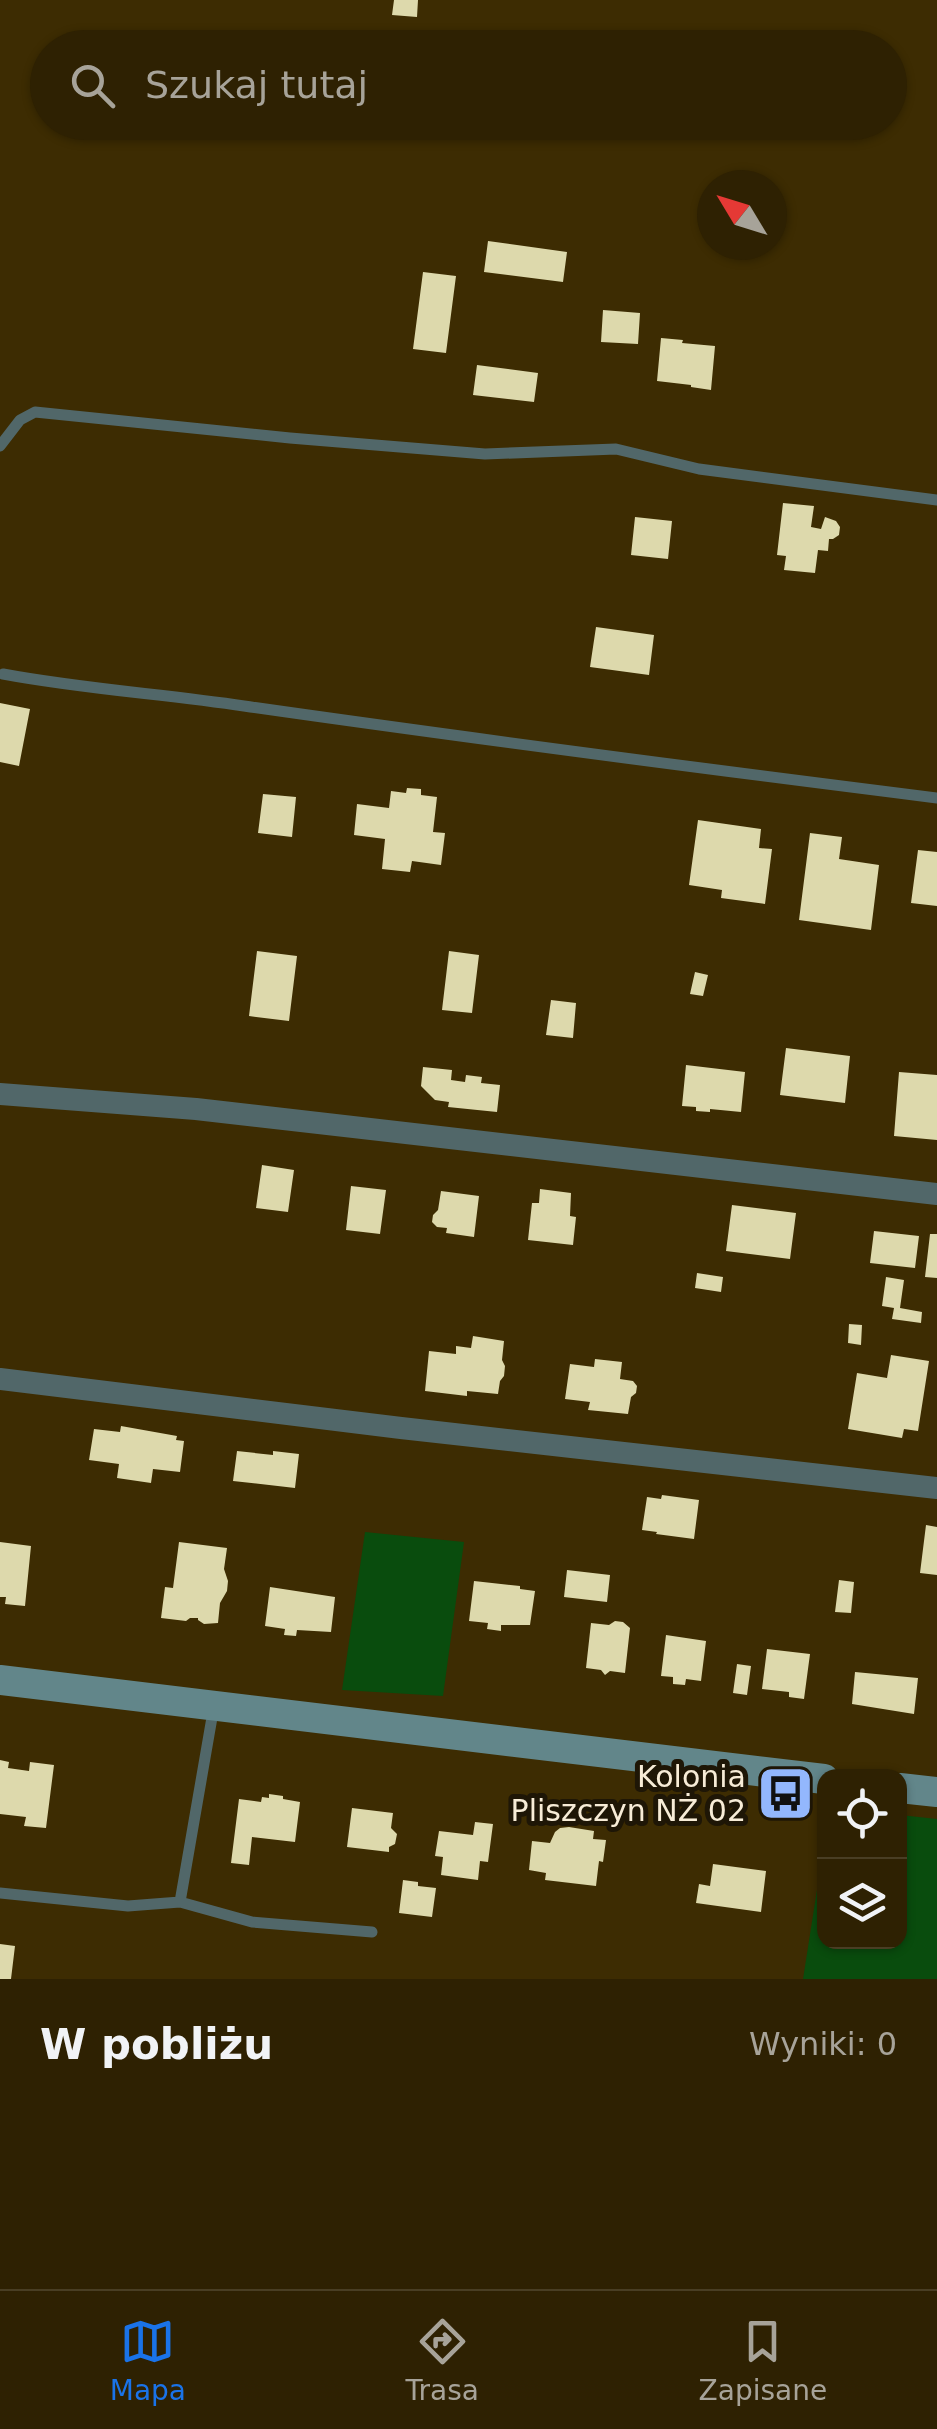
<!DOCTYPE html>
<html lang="pl">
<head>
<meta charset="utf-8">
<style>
  :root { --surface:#2e2102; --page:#3a2e11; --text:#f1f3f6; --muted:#a7a399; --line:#493e24; --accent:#1a73e8 }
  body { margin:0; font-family:"DejaVu Sans",sans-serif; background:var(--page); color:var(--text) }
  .controls { position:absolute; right:30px; bottom:30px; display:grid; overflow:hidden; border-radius:20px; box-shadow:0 2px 8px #0004 }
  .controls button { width:90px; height:90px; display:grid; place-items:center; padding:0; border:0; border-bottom:2px solid var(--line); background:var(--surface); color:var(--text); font:50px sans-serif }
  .compass { position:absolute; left:697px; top:170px; width:90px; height:90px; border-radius:50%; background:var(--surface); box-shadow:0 2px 8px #0004; rotate:308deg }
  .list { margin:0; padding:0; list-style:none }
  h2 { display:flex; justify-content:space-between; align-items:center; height:130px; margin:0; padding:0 40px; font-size:42px }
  h2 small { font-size:32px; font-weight:400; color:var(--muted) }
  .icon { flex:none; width:55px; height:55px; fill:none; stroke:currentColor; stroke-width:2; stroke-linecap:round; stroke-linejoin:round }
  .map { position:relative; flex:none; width:937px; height:1979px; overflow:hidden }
  .search { position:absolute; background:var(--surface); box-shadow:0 2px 8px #0004; left:30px; right:30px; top:30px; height:110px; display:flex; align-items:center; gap:25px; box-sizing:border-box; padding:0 35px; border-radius:55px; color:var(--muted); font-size:38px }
  .sheet { height:310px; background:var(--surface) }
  nav { display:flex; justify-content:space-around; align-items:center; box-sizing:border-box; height:140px; border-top:2px solid var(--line); background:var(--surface); font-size:28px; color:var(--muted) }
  nav a { display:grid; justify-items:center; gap:5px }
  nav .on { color:var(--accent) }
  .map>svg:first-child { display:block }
  .green { fill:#094c0d }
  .building { fill:#ddd9ac }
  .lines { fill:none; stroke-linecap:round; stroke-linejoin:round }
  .lane { stroke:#516769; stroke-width:11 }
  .street { stroke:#516769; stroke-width:22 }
  .secondary { stroke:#62868a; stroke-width:30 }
  .labels { text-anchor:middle; stroke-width:10; stroke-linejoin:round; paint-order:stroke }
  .poi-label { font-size:30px; fill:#f7ecd7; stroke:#1e1606; text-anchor:end }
</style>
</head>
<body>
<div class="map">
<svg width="937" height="1979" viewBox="0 0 937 1979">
  <rect width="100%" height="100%" fill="#3d2c02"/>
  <path class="green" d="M365,1532L464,1542L443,1696L342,1690Z
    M900,1815L937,1819V1979H803L824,1845V1942H900Z"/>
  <path class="building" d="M394,0H418L417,17L392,15Z
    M488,241L567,252L563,282L484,272Z
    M423,272L456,276L446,353L413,349Z
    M603,310L640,313L638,344L601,342Z
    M661,338L683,340L682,343L715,346L711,390L691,387V385L657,381Z
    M477,365L538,373L534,402L473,395Z
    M783,503L814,506L811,527L821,529L825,517L836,521L840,527L839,535L833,539H829L828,551L818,550L815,573L784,570L786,556L777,555Z
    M635,517L672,521L668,559L631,555Z
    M596,627L654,635L649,675L590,667Z
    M0,703L30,709L19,766L0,762Z
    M407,788L421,789V795L437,797L433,832L445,833L441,865L412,861L410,872L382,869L385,839L354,835L357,804L389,808L391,791L406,793Z
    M263,794L296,797L292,837L258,833Z
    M698,820L761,829L759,848L772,849L765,904L721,898L722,890L689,885Z
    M810,833L842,837L839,859L879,865L871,930L799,920Z
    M918,850L937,852V906L911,903Z
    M257,951L297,956L289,1021L249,1016Z
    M449,951L479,955L472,1013L442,1010Z
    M695,972L708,975L703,996L690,994Z
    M551,1000L576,1003L573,1038L546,1035Z
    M786,1048L850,1056L845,1103L780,1095Z
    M686,1065L745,1072L741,1112L710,1109V1112L696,1111V1107L682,1106Z
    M423,1067L452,1070L451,1080L465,1082L466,1075L482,1077L481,1083L500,1085L497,1112L448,1107L449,1102L435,1100L421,1086Z
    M899,1072L937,1075V1140L894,1136Z
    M262,1165L294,1170L288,1212L256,1208Z
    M351,1186L386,1190L380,1234L346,1230Z
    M540,1189L571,1193L570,1216L576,1217L573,1245L528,1240L532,1203H539Z
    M441,1191L479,1196L474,1237L446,1233L447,1228L437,1227L432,1222L433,1215L438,1210Z
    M732,1205L796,1213L790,1259L726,1251Z
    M874,1231L919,1236L915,1268L870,1263Z
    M930,1234H937V1278L925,1277Z
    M697,1273L723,1277L721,1292L695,1288Z
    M886,1277L904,1280L900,1308L922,1312L921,1323L892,1319L894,1308L882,1306Z
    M849,1324L862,1325L861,1345L848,1343Z
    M473,1336L504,1341L502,1360L505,1366L504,1376L500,1381L498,1394L467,1391V1396L425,1391L429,1351L456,1354V1346L471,1348Z
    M891,1355L929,1361L918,1431L904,1429L902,1438L848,1429L857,1373L887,1378Z
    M595,1359L622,1362L620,1379L633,1381L637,1386L636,1393L631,1397L628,1414L588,1410L590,1402L565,1399L570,1364L594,1367Z
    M121,1426L177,1436L176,1440L184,1441L180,1472L153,1469L151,1483L117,1478L119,1464L89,1460L94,1429L120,1432Z
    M237,1451L273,1455V1451L299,1454L295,1488L233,1481Z
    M662,1495L699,1500L694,1539L656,1534L657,1532L642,1530L647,1497L661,1499Z
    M926,1525L937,1527V1575L920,1573Z
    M0,1542L31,1546L25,1606L5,1604L6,1597H0Z
    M179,1542L227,1548L224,1569L228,1581L227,1591L220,1603L218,1623L204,1624L198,1620V1618H190L186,1621L161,1618L165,1587L173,1588Z
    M567,1570L610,1575L607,1602L564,1597Z
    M839,1580L854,1582L851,1613L835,1612Z
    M474,1581L520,1586V1589L535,1591L530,1625H501V1631L487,1629L488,1623L469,1621Z
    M270,1587L335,1597L331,1632L297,1630L296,1636L284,1635L285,1629L265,1626Z
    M615,1621L623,1622L630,1628L625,1673L610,1671L605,1675L601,1670L586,1668L591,1623L609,1625Z
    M666,1635L706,1641L701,1681L686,1679L685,1685L673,1684V1677L661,1676Z
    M767,1649L810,1654L804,1699L789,1697V1692L762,1689Z
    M737,1664L751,1666L747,1695L733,1693Z
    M855,1672L918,1678L914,1714L852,1704Z
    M0,1760L9,1762L8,1768L29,1771L30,1762L54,1765L46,1828L24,1826L26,1817L0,1814Z
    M269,1794L283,1796V1799L300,1802L295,1842L252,1837L249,1865L231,1863L239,1799L261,1802L262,1797L269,1798Z
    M352,1808L393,1813L391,1828L397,1834L395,1844L389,1847V1852L347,1847Z
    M475,1822L493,1824L488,1862L480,1861L478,1880L441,1875L443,1857L435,1856L439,1831L473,1835Z
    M569,1827L594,1831L593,1839L606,1840L603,1862L599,1861L596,1886L545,1880L546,1873L529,1870L532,1841L550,1843L555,1832L560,1828Z
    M713,1864L766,1871L761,1912L696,1903L699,1884L710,1886Z
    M403,1880L418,1882V1886L436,1888L432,1917L399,1913Z
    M0,1944L15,1946L11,1979H0Z"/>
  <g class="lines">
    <path class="lane" d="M0,446L20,420L35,412L290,438L485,454L616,449L699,469L937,500
      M3,674C83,689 164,694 244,706C475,739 706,769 937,798
      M0,1893L128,1906L180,1902L252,1922L372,1932
      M180,1902L214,1706"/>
    <path class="street" d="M0,1094L196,1109L937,1194
      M0,1379L401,1428L937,1488"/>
    <path class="secondary" d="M0,1680L824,1779
      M900,1788L937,1792"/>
  </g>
  <defs>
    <symbol id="bus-square" viewBox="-11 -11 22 22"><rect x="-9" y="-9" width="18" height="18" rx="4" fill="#93b7fd" stroke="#1e1606"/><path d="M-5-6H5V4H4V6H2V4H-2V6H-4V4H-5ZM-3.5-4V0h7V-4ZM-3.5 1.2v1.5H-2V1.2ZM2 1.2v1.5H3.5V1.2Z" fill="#111"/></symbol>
  </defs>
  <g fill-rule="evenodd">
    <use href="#bus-square" x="754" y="1762" width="63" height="63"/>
  </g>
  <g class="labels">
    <g class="poi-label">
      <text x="746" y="1787">Kolonia<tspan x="746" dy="34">Pliszczyn NŻ 02</tspan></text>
    </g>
  </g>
</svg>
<div class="controls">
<button><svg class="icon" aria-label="locate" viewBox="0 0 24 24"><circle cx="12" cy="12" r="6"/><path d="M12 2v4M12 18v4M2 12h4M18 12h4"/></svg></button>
<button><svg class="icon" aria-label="layers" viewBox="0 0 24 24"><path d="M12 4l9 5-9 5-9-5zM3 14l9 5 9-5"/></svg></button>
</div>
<svg class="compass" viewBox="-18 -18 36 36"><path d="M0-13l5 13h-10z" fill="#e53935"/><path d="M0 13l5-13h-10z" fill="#a7a399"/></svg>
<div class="search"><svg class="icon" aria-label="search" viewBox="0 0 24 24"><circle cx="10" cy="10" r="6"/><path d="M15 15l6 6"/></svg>Szukaj tutaj</div>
</div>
<section class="sheet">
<h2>W pobliżu<small>Wyniki: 0</small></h2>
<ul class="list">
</ul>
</section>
<nav>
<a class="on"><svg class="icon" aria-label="map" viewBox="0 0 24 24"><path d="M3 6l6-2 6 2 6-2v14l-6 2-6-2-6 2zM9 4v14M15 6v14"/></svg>Mapa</a>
<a><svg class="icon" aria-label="directions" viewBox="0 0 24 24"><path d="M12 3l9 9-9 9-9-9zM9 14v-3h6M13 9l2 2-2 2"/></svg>Trasa</a>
<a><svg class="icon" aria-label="saved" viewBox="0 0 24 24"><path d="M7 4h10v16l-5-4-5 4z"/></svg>Zapisane</a>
</nav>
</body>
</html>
